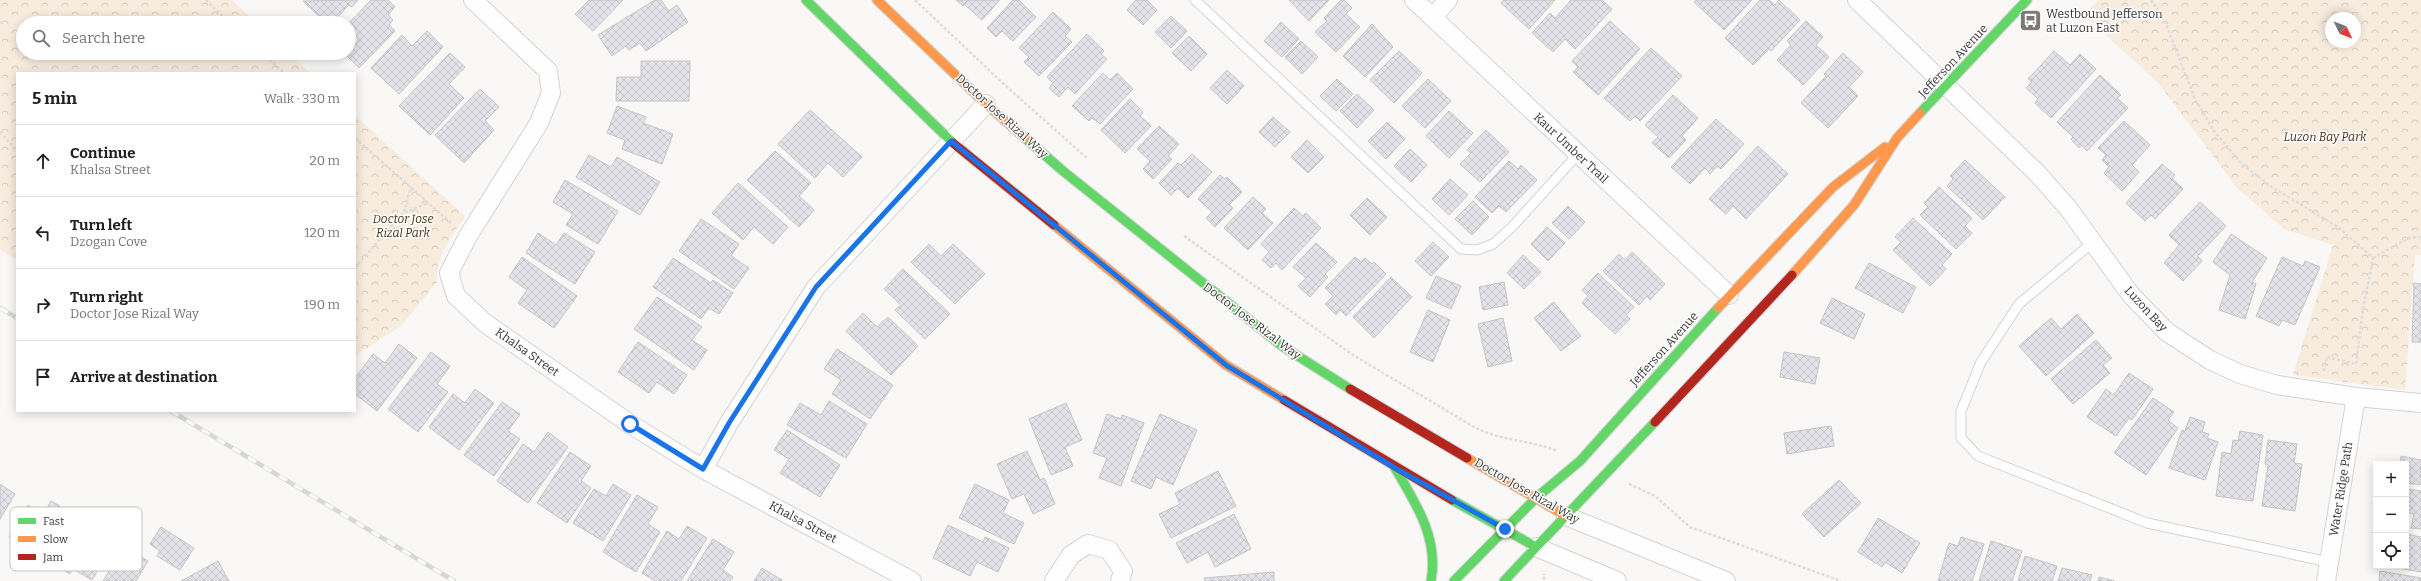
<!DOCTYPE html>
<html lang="en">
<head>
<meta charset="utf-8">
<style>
  :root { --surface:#fff; --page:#f6f6f6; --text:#202124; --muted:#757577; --line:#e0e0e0 }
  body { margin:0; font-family:Bitter,serif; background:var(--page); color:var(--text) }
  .controls { position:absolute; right:12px; bottom:12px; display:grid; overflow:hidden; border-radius:0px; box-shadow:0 2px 10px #0003 }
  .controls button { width:36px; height:36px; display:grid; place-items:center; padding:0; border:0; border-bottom:1px solid var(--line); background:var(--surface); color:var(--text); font:20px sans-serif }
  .compass { position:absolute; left:2325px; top:12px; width:36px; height:36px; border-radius:50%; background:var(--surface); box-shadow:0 2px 10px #0003; rotate:133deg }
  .stop { position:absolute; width:12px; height:12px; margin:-9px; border:3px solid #1a73e8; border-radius:50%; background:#fff }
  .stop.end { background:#1a73e8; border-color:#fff; box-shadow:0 1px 4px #0008 }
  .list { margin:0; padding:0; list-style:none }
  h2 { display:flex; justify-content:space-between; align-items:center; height:52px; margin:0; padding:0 16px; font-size:17px }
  h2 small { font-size:13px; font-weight:400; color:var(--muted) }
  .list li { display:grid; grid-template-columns:26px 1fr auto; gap:12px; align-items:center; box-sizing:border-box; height:72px; padding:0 16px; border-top:1px solid var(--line) }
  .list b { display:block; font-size:15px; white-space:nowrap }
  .list p { margin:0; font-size:13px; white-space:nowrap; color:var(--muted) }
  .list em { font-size:13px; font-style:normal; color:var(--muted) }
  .icon { flex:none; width:22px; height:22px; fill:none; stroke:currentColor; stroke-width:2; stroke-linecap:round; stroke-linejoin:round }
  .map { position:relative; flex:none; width:2421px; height:581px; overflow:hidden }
  .search { position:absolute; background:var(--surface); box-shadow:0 2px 10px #0003; left:16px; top:16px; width:340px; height:44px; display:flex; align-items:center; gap:10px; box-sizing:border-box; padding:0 14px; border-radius:22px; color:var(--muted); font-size:15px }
  .panel { position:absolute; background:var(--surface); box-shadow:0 2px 10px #0003; left:16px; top:72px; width:340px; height:340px; border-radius:0px }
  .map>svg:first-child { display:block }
  .park { fill:url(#park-crowns); fill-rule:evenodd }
  .building { fill:url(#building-cross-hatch); stroke:#c5c4c4 }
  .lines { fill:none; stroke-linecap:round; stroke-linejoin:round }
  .lane-casing { stroke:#d4d3d1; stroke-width:11 }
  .street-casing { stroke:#d4d3d1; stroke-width:20 }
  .fast-casing { stroke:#d4d3d1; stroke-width:11 }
  .slow-casing { stroke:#d4d3d1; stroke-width:11 }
  .jam-casing { stroke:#d4d3d1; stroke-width:11 }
  .path { stroke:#dddddc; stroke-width:2.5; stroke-dasharray:3 2; stroke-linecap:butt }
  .lane { stroke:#fefefe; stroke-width:9 }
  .street { stroke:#fefefe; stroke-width:18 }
  .fast { stroke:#63d668; stroke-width:9 }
  .slow { stroke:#ff974d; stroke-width:9 }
  .jam { stroke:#b3261e; stroke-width:9 }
  .rail-casing { stroke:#d7d7d6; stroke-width:4.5 }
  .rail { stroke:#fff; stroke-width:3; stroke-dasharray:9; stroke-linecap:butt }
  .route { stroke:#1a73e8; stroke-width:5 }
  .labels { text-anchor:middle; stroke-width:3; stroke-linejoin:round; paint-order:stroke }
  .poi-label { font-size:12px; fill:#373635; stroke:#fff; text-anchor:start }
  .street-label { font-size:12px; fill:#373635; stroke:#fff }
  .park-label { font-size:12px; font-style:italic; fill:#483013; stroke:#fff }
  .key { fill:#fff; stroke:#c3c3c2; stroke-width:1 }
  .key-label { font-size:11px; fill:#373635 }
</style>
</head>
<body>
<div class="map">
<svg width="2421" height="581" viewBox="0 0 2421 581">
  <defs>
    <pattern id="park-crowns" width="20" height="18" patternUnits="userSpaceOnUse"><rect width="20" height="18" fill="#f8ecdf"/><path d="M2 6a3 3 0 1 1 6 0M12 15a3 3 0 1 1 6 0" fill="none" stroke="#d5cbc0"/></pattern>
    <pattern id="building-cross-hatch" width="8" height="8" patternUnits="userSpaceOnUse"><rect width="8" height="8" fill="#e4e3ea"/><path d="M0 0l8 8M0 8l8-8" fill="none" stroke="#c4c3c9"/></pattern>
  </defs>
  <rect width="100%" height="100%" fill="#f9f8f6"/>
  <path class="park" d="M0,0H232L256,23H23V53H288L310,73H17V260L0,250Z
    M2098,0H2421V255H2415L2405,390L2293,375L2333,245L2284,229L2237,188L2159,84L2084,15ZM2331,18H2355V42H2331Z
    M355,115L465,216C453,236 434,258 437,282L402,325L355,356Z"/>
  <path class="building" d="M358,0L352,7L349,5L332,23H326L303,1Z
    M371,0H388L395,7L388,15L393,20L389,25L395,31L359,68L344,53H349V23Z
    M589,0H623L593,31L575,14Z
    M655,0H661L669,11L677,5L688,22L646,51L640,43L629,50L626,46L612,56L598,35Z
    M956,0H969L963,6Z
    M969,0H1000L982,20L964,4Z
    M1013,0H1019L1036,17L1013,41L1002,31L996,37L987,28Z
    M1136,0H1147L1157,10L1143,25L1127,10Z
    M1289,0H1329L1309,21Z
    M1341,0H1344L1352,8L1346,14L1360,27L1336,52L1315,32L1327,21L1324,18Z
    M1504,0H1555L1529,29L1501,3Z
    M1571,0H1602L1612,9L1575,49L1565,39L1553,52L1532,33L1550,13L1555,18Z
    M1696,0H1752L1724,30L1694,2Z
    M1760,0H1769L1775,5L1779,0L1800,20L1771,51L1769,49L1753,65L1725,38Z
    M1053,12L1071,29L1065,36L1072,42L1039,76L1024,62L1029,57L1019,48Z
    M1171,16L1187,31L1171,48L1155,32Z
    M1610,21L1640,49L1598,95L1573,72L1578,67L1572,61Z
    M1806,21L1823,37L1816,45L1829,57L1803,85L1777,60L1791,45L1787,41Z
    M1281,22L1299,39L1282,57L1264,41Z
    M1372,24L1393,47L1365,77L1343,56Z
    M427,31L443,47L399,94L371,68L402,35L412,46Z
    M1087,34L1104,51L1101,54L1107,59L1075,94L1068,87L1059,97L1049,88L1053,83L1047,77Z
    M1189,36L1207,54L1191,71L1172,53Z
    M1301,41L1318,57L1302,74L1285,57Z
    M1651,48L1682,76L1640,121L1635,116L1630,121L1604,98Z
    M1399,51L1422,73L1394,103L1370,80Z
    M2054,51L2070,65L2080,54L2096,69L2051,118L2035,103L2038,99L2026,88L2032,82L2028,79Z
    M450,53L465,67L449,84L464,98L430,135L399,106Z
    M1843,53L1863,72L1849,87L1858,96L1828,128L1801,103L1826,76L1824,74Z
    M641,61H690L689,101H616L617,77H641Z
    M1227,70L1244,86L1227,104L1210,88Z
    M1103,73L1110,80L1117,73L1133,89L1100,124L1092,118L1089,121L1072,106Z
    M2100,75L2121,95L2117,98L2128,108L2087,151L2082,145L2079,148L2071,139L2073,137L2057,122Z
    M1337,79L1353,94L1336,111L1320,96Z
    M1428,79L1451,101L1425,128L1402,106Z
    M480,89L499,107L485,121L494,130L464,163L435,135Z
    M1357,94L1374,110L1357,128L1340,111Z
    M1673,95L1698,118L1682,136L1686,140L1669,158L1652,143L1658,137L1645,125Z
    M1130,99L1143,112L1140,116L1151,126L1125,153L1101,130Z
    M617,106L646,117L643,123L673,134L662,164L622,149L625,140L607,133Z
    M810,110L862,157L843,177L828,163L815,178L778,144Z
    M1449,111L1473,133L1449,158L1426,136Z
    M1273,117L1290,132L1275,147L1259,132Z
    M1716,119L1744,144L1721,169L1717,166L1710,174L1705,168L1690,184L1671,167Z
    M2124,121L2150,145L2132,165L2139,172L2122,191L2104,173L2109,167L2102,160L2106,155L2098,148Z
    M1387,122L1405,139L1386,159L1368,141Z
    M1159,126L1179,144L1168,156L1172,159L1153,179L1143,169L1150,161L1137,149Z
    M1486,130L1509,152L1480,182L1460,164L1471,153L1467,150Z
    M1307,140L1324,157L1308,173L1291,157Z
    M1758,146L1788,174L1746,219L1733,206L1726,214L1709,199Z
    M1410,149L1427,165L1411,182L1394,166Z
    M775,151L811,183L799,196L814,210L799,227L747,180Z
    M1192,154L1212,172L1188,198L1178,188L1171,195L1159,183L1178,163L1181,165Z
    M589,155L611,167L617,157L660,182L640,215L576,177Z
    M1965,160L2005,197L1983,220L1947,186L1953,179L1950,176Z
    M1509,161L1518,169L1521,165L1537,180L1506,212L1499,206L1492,213L1475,197Z
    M2162,164L2175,175L2172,178L2183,189L2155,219L2151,215L2145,221L2126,203Z
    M1220,175L1225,179L1227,177L1242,192L1229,205L1233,208L1215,227L1206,218L1212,212L1198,199Z
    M1450,179L1468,195L1449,215L1432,199Z
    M565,180L618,211L598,244L566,225L573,214L553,202Z
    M738,183L788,227L773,244L754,227L743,240L712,213Z
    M1939,187L1972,218L1965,226L1972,233L1956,249L1920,215L1928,207L1924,203Z
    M1253,197L1266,209L1262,213L1273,223L1248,250L1224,228Z
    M1367,198L1387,217L1370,235L1350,215Z
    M1473,201L1489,217L1472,235L1455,219Z
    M2200,202L2226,226L2198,256L2202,261L2183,281L2164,263L2179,245L2169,235Z
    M1568,206L1585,222L1569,239L1552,223Z
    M1294,208L1303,216L1306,213L1321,228L1282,270L1276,263L1271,268L1262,260L1269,252L1261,244Z
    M1913,218L1952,254L1942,265L1946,269L1930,286L1893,250L1901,242L1895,237Z
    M701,219L739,244L731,256L749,268L734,289L679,251Z
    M1547,227L1565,243L1548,261L1531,244Z
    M538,233L556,245L564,233L595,252L575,284L526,253Z
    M2231,234L2267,258L2252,282L2256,284L2245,319L2219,310L2230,275L2213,262Z
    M1433,242L1449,257L1431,276L1415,261Z
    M1316,243L1337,262L1325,274L1328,277L1310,297L1298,286L1306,278L1293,267Z
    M929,244L941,256L953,244L985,274L955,304L911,262Z
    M1632,252L1665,284L1650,300L1647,296L1639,305L1603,271L1619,254L1625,260Z
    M1523,255L1541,272L1524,289L1507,273Z
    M522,257L577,296L554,328L518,303L527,290L509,277Z
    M1355,257L1361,262L1365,258L1372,264L1374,262L1386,274L1346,316L1340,310L1336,315L1325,304L1333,296L1325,288Z
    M2282,257L2303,266L2305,261L2320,267L2295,325L2282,320L2279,326L2256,316Z
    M673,258L711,283L713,280L733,293L719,314L709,308L701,319L653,287Z
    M1869,263L1916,287L1903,313L1855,288Z
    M903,269L950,314L925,339L895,310L901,305L884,289Z
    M1598,273L1634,307L1626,315L1630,319L1615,334L1582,303L1588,296L1582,290Z
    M1436,276L1461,286L1451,309L1426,298Z
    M1391,277L1412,297L1374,338L1353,317Z
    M1504,282L1508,305L1483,310L1479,287Z
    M2414,283L2421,284V342H2412Z
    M657,297L702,327L692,340L707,350L694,370L634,329Z
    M1832,298L1865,314L1854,339L1820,323Z
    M1554,302L1581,336L1561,351L1534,318Z
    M1428,310L1450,320L1433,362L1410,352Z
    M863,313L877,327L888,317L918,346L891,375L846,331Z
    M2077,314L2094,333L2046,376L2019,346L2051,318L2061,329Z
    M1503,318L1512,361L1488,367L1478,324Z
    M2096,340L2112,358L2103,365L2110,373L2073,404L2051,379Z
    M638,342L687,375L674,394L657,382L649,393L618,372Z
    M399,344L417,358L377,411L355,394V378L373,354L385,363Z
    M837,349L893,385L870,419L832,394L841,380L824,369Z
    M431,352L450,366L437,384L448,392L418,432L388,409Z
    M1784,352L1820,358L1815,384L1780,377Z
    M2129,373L2153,389L2132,420L2129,418L2116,436L2087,417L2106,389L2114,395Z
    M475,389L494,403L459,450L429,427L453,394L465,403Z
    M2153,398L2174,412L2168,420L2178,428L2146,475L2114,453Z
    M829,401L867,424L846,458L787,425L800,403L821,415Z
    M502,402L520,414L508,431L520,439L494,476L464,455Z
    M1066,403L1082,440L1065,447L1073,466L1051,475L1029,419Z
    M1107,414L1121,419L1122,415L1144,423L1121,486L1099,478L1107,458L1093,453Z
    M1160,414L1197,430L1173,485L1156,477L1151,489L1131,481Z
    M2190,417L2205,422L2202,432L2209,434L2207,438L2218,442L2205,480L2169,468L2182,430L2185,431Z
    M1831,426L1834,446L1787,454L1784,433Z
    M787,430L840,465L820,497L780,473L789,459L774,450Z
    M2240,431L2263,435L2253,501L2216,496L2222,452L2231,454L2233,440L2238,441Z
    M548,432L568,447L528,503L497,481L523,444L534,452Z
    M2268,440L2297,444L2294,463L2302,464L2295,511L2262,506L2268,465L2265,464Z
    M1027,451L1040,480L1044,478L1055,504L1033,514L1024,494L1012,499L997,464Z
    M570,452L591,466L581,481L591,488L567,523L537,503Z
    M2401,456L2421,460L2420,485L2406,483V464H2400Z
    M1218,471L1236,506L1171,538L1159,514L1180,504L1175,493Z
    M1839,480L1861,503L1824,537L1802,514Z
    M0,484L15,494L0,519Z
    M613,484L631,495L603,541L573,523L594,489L606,496Z
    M975,484L1009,500L1003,513L1024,523L1014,544L959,518Z
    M2406,489L2421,491V529L2411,528L2414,514L2406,512Z
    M637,495L658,507L648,524L660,532L636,572L603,552Z
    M51,501L60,506L33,551L9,537L28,505L43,515Z
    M1234,514L1251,549L1215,567L1208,552L1187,563L1176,543Z
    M1878,518L1920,543L1902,573L1885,562L1882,567L1858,552Z
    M96,521L119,536L92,580L73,569L70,574L54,564L69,540L81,547Z
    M948,525L983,542L985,537L1009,548L998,572L977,562L970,576L933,558Z
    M687,526L707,538L681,581H655L642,573L667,531L679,539Z
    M161,527L194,548L180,570L157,556L160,551L150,544Z
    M2406,534L2421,537V572L2386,566H2406Z
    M1961,537L1984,544L1972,581H1938L1949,543L1958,546Z
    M713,539L734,552L723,570L733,577L730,581H687Z
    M1991,541L2022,551L2012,581H1979Z
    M124,546L148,561L136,581H103Z
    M2025,556L2057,566L2052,581H2018Z
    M218,561L229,581H181Z
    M762,568L782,580L781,581H754Z
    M2062,568L2092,575L2090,581H2058Z
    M2380,571L2421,578V581H2379Z
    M1274,572V581H1205L1204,578Z
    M2099,577L2115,581H2098Z"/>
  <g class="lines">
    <defs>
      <path id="lane" d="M1195,0L1461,249L1477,250L1493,244L1512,227L1578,154
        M2092,243L2019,304L1981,362L1961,411V438L1978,456L2147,523L2329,562"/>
      <path id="street" d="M473,0L548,71L551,93L539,123L468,236L449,273L456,296L485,323L630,424L703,469L912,581
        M1414,0L1729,295
        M1857,0L2037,173L2068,208L2131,295L2167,332L2210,360L2240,374L2277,385L2356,397L2421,403
        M1433,17L1448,0
        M703,469L729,423L816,287L986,104
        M1566,516L1726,581
        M1536,547L1617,581
        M1054,581L1071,555L1088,544L1109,550L1123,571L1120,581
        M2326,581L2356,397"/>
      <path id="fast" d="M806,0L953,143
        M1920,113L2027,0
        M1025,138L1063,171L1282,346L1350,389
        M1395,468C1416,504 1439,538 1431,581
        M1452,500L1536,547
        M1454,581L1537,497L1580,461L1718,308
        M1504,581L1655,422"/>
      <path id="slow" d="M877,0L986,104L1025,138
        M1054,225L1226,365L1284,400
        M1792,275L1854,205L1897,138L1920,113
        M1718,308L1833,187L1885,147
        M1467,458L1566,516"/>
      <path id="jam" d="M953,143L1054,225
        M1350,389L1467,458
        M1284,400L1452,500
        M1655,422L1792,275"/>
    </defs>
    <use href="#lane" class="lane-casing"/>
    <use href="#street" class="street-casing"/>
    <use href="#fast" class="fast-casing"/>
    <use href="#slow" class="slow-casing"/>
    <use href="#jam" class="jam-casing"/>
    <path class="path" d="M206,0L230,23
      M915,0L1008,88L1087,158
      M2151,0L2165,21L2195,99L2214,131L2242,164L2270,186L2338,227L2373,258L2363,309L2356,364L2327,357L2324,371
      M0,22L3,23
      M262,53L284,73
      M0,132L17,151
      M355,138L452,224
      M404,212L411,187
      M1184,236L1353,355L1474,427C1501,441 1530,440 1558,451
      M2373,258L2409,238L2421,237
      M355,268L403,213L428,203
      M1629,484L1655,496L1690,527L1841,581
      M1544,580V574"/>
    <use href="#lane" class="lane"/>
    <use href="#street" class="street"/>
    <use href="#fast" class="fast"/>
    <use href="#slow" class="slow"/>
    <use href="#jam" class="jam"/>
    <defs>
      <path id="rail" d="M0,308L17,318
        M171,411L454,581"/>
    </defs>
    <use href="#rail" class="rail-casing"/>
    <use href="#rail" class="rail"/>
  </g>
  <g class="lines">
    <path class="route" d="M630,424L703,469L729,423L816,287L951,141L1226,365L1395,468L1505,529"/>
  </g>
  <defs>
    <symbol id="bus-square" viewBox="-11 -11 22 22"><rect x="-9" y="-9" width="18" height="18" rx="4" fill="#7b7a79" stroke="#fff"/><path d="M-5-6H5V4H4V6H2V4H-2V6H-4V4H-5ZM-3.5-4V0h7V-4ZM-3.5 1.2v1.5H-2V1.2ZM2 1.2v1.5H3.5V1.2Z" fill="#fff"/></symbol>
  </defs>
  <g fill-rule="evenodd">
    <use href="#bus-square" x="2018" y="8" width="25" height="25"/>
  </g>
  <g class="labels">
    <g class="poi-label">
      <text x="2046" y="18">Westbound Jefferson<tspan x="2046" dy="14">at Luzon East</tspan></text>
    </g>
    <g class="street-label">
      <text transform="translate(1953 61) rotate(-47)" y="4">Jefferson Avenue</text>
      <text transform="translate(1002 116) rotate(42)" y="4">Doctor Jose Rizal Way</text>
      <text transform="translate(1571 148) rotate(43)" y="4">Kaur Umber Trail</text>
      <text transform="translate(2146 309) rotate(47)" y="4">Luzon Bay</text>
      <text transform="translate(1252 321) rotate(37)" y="4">Doctor Jose Rizal Way</text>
      <text transform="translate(1664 349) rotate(-48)" y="4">Jefferson Avenue</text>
      <text transform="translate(527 352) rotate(35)" y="4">Khalsa Street</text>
      <text transform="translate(2341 489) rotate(-81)" y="4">Water Ridge Path</text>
      <text transform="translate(1527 491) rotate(30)" y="4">Doctor Jose Rizal Way</text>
      <text transform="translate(803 522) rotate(28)" y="4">Khalsa Street</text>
    </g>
    <g class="park-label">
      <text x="2325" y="141">Luzon Bay Park</text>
      <text x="403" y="223">Doctor Jose<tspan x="403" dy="14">Rizal Park</tspan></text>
    </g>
  </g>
  <rect x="10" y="507" width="132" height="64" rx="6" class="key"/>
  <rect x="18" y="518" width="18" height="6" fill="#63d668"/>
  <rect x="18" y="536" width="18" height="6" fill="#ff974d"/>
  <rect x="18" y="554" width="18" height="6" fill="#b3261e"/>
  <g class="key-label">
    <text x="43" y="525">Fast</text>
    <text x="43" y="543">Slow</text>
    <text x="43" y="561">Jam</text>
  </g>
</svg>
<div class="controls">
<button>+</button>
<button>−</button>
<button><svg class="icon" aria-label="locate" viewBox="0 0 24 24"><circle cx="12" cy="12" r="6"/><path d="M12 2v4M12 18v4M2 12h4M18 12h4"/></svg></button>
</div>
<svg class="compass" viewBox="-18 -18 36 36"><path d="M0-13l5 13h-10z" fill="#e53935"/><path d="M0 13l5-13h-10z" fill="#757577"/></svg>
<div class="stop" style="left:630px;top:424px"></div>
<div class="stop end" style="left:1505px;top:529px"></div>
<div class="search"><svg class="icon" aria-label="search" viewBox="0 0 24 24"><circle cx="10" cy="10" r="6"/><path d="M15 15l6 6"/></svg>Search here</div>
<section class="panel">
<h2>5 min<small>Walk · 330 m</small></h2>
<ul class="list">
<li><svg class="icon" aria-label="ahead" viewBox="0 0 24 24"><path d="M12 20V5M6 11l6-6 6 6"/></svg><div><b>Continue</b><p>Khalsa Street</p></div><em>20 m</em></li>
<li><svg class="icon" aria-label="left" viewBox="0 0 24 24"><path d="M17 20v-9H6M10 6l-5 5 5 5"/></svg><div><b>Turn left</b><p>Dzogan Cove</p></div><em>120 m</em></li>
<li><svg class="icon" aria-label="right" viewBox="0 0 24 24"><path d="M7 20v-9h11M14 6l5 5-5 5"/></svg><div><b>Turn right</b><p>Doctor Jose Rizal Way</p></div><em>190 m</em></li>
<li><svg class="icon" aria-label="arrive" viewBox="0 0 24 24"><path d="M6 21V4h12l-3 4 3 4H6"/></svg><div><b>Arrive at destination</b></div></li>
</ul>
</section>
</div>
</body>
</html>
